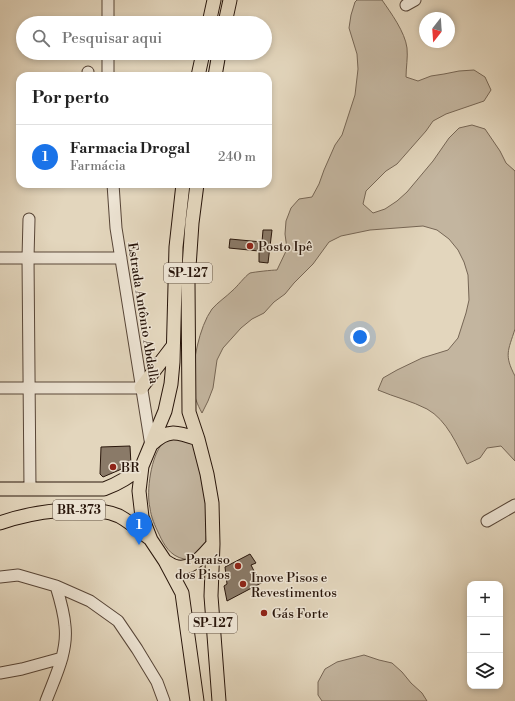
<!DOCTYPE html>
<html lang="pt">
<head>
<meta charset="utf-8">
<style>
  :root { --surface:#fff; --page:#f2f2f2; --text:#222; --muted:#767676; --line:#e0e0e0; --accent:#1a73e8 }
  body { margin:0; font-family:"Libre Bodoni",serif; background:var(--page); color:var(--text) }
  .controls { position:absolute; right:12px; bottom:12px; display:grid; overflow:hidden; border-radius:8px; box-shadow:0 2px 6px #0003 }
  .controls button { width:36px; height:36px; display:grid; place-items:center; padding:0; border:0; border-bottom:1px solid var(--line); background:var(--surface); color:var(--text); font:20px sans-serif }
  .compass { position:absolute; left:419px; top:12px; width:36px; height:36px; border-radius:50%; background:var(--surface); box-shadow:0 2px 6px #0003; rotate:197deg }
  .you { position:absolute; left:360px; top:337px; width:14px; height:14px; margin:-10px; border:3px solid #fff; border-radius:50%; background:#1a73e8; box-shadow:0 0 0 6px #1a73e833 }
  .badge { display:grid; place-items:center; width:26px; height:26px; border-radius:50%; background:var(--accent); color:#fff; font-size:13px; font-weight:700 }
  .pin { position:absolute; translate:-50% -33px; filter:drop-shadow(0 1px 2px #0008) }
  .pin::after { content:''; position:absolute; top:21px; width:14px; height:12px; background:inherit; clip-path:polygon(0 0,100% 0,50% 100%) }
  .list { margin:0; padding:0; list-style:none }
  h2 { display:flex; justify-content:space-between; align-items:center; height:52px; margin:0; padding:0 16px; font-size:17px }
  h2 small { font-size:13px; font-weight:400; color:var(--muted) }
  .list li { display:grid; grid-template-columns:26px 1fr auto; gap:12px; align-items:center; box-sizing:border-box; height:64px; padding:0 16px; border-top:1px solid var(--line) }
  .list b { display:block; font-size:15px; white-space:nowrap }
  .list p { margin:0; font-size:13px; white-space:nowrap; color:var(--muted) }
  .list em { font-size:13px; font-style:normal; color:var(--muted) }
  .icon { flex:none; width:22px; height:22px; fill:none; stroke:currentColor; stroke-width:2; stroke-linecap:round; stroke-linejoin:round }
  .map { position:relative; flex:none; width:515px; height:701px; overflow:hidden }
  .search { position:absolute; background:var(--surface); box-shadow:0 2px 6px #0003; left:16px; top:16px; width:256px; height:44px; display:flex; align-items:center; gap:10px; box-sizing:border-box; padding:0 14px; border-radius:22px; color:var(--muted); font-size:15px }
  .panel { position:absolute; background:var(--surface); box-shadow:0 2px 6px #0003; left:16px; top:72px; width:256px; height:116px; border-radius:12px }
  .map>svg:first-child { display:block }
  .green { fill:#c3b59f; stroke:#766655 }
  .building { fill:#8a7a68; stroke:#29160b }
  .lines { fill:none; stroke-linecap:round; stroke-linejoin:round }
  .minor-casing { stroke:#584638; stroke-width:13 }
  .major-casing { stroke:#29160b; stroke-width:15 }
  .minor { stroke:#ede4d4; stroke-width:11 }
  .major { stroke:#e3d6bd; stroke-width:13 }
  .poi-dot { fill:#8f2418; stroke:#ede4d4; stroke-width:1.5 }
  .labels { text-anchor:middle; stroke-width:3; stroke-linejoin:round; paint-order:stroke }
  .shield { fill:#ede4d4; stroke:#645447; stroke-width:1 }
  .shield-label { font-size:12px; font-weight:bold; fill:#29160b }
  .poi-label { font-size:13px; fill:#29160b; stroke:#ede4d4; text-anchor:start }
  .street-label { font-size:13px; fill:#29160b; stroke:#ede4d4 }
</style>
</head>
<body>
<div class="map">
<svg width="515" height="701" viewBox="0 0 515 701">
  <rect width="100%" height="100%" fill="#e3d6bd"/>
  <filter id="stains"><feTurbulence type="fractalNoise" baseFrequency=".005" numOctaves="4"/><feColorMatrix values="0 0 0 0 .2 0 0 0 0 .09 0 0 0 0 .02 0 0 0 .5 -.17"/></filter>
  <radialGradient id="worn" r=".72"><stop offset=".6" stop-color="#630" stop-opacity="0"/><stop offset="1" stop-color="#630" stop-opacity=".3"/></radialGradient>
  <path class="green" d="M357,0H382C391,13 405,32 407,48C408,57 406,68 406,77L418,81L431,76L444,74L459,71L474,70L485,77L491,90L484,101L446,114L433,121L426,131L397,164L386,171L366,191L363,204L373,213L385,209L397,201L407,192L433,161L449,138L459,128L472,125L485,129L500,151L506,163L515,171V329C508,351 504,355 515,376V461L501,446L487,448L480,458L467,464C457,445 447,420 427,409C412,401 394,397 378,390L383,378L397,370L422,358L448,350L458,338L466,313L469,300L468,275L464,262L458,250L449,239L437,230L423,226L370,230L341,236L329,242L313,264L294,283L285,294L274,302L264,313L252,319L241,328L223,348L217,360L213,388L208,401L202,413C197,404 194,396 193,386C192,364 199,327 212,309C218,302 226,297 232,291C237,287 245,276 250,273C254,272 272,270 277,270L287,249L285,234L286,221L291,208L299,199L312,197L319,184L324,170L335,145L342,135L355,95L358,69L357,54L349,28L351,15L355,2Z
    M171,438L190,440L197,450L204,476L208,522L205,547L201,554C196,556 189,560 184,559C170,556 164,545 159,534C155,526 151,517 150,508C146,492 151,455 163,443C165,441 168,440 171,438Z
    M364,655L379,660L392,663L402,672L411,683L422,693L427,701H322L318,695V682L325,669L337,662Z"/>
  <path class="building" d="M263,230H272L268,263L259,262V251L229,248L230,239L262,242Z
    M130,446L131,465L103,477L100,474L101,447Z
    M250,554L256,563L251,565L255,573L263,582L227,601L224,586L227,584L225,567Z"/>
  <g class="lines">
    <defs>
      <path id="minor" d="M406,5L415,0
        M108,23V0
        M88,72V76
        M108,76V53
        M113,184L116,228L151,446
        M29,219L28,258L30,489
        M0,258H121
        M0,388H141
        M487,521L515,505
        M0,577L18,575L56,586L90,601L118,621L137,649L157,682L164,701
        M0,673L22,669L62,658
        M46,701C55,677 68,652 65,626C64,612 60,599 56,586"/>
      <path id="major" d="M209,23L214,0
        M225,23L230,0
        M198,76L203,53
        M215,76L219,53
        M183,184L176,247L173,362L171,384L165,411L142,466L139,491L142,517L151,540L165,561L182,593L197,701
        M197,184L192,223L188,282L189,412L198,439L207,474L212,503L213,544L211,596L219,701
        M141,388L173,346
        M152,444C168,428 178,432 198,439
        M0,489H104C120,483 129,477 142,466
        M0,523C30,512 88,503 119,516C130,522 139,530 149,538
        M165,561C168,563 171,565 174,566C191,572 203,555 213,544"/>
    </defs>
    <use href="#minor" class="minor-casing"/>
    <use href="#major" class="major-casing"/>
    <use href="#minor" class="minor"/>
    <use href="#major" class="major"/>
  </g>
  <g class="poi-dot">
    <circle cx="250" cy="246" r="4"/>
    <circle cx="113" cy="467" r="4"/>
    <circle cx="238" cy="566" r="4"/>
    <circle cx="243" cy="584" r="4"/>
    <circle cx="264" cy="613" r="4"/>
  </g>
  <g class="labels">
    <g class="shield">
      <rect x="164" y="263" width="48" height="20" rx="3"/>
      <rect x="53" y="500" width="52" height="20" rx="3"/>
      <rect x="189" y="613" width="48" height="20" rx="3"/>
    </g>
    <g class="shield-label">
      <text x="188" y="277">SP-127</text>
      <text x="79" y="514">BR-373</text>
      <text x="213" y="627">SP-127</text>
    </g>
    <g class="poi-label">
      <text x="258" y="251">Posto Ipê</text>
      <text x="121" y="472">BR</text>
      <text x="230" y="564" text-anchor="end">Paraíso<tspan x="230" dy="15">dos Pisos</tspan></text>
      <text x="251" y="582">Inove Pisos e<tspan x="251" dy="15">Revestimentos</tspan></text>
      <text x="272" y="618">Gás Forte</text>
    </g>
    <g class="street-label">
      <text transform="translate(144 313) rotate(81)" y="5">Estrada Antônio Abdalla</text>
    </g>
  </g>
  <rect width="100%" height="100%" filter="url(#stains)"/>
  <rect width="100%" height="100%" fill="url(#worn)"/>
</svg>
<div class="controls">
<button>+</button>
<button>−</button>
<button><svg class="icon" aria-label="layers" viewBox="0 0 24 24"><path d="M12 4l9 5-9 5-9-5zM3 14l9 5 9-5"/></svg></button>
</div>
<svg class="compass" viewBox="-18 -18 36 36"><path d="M0-13l5 13h-10z" fill="#e53935"/><path d="M0 13l5-13h-10z" fill="#767676"/></svg>
<div class="you"></div>
<div class="pin badge" style="left:139px;top:545px">1</div>
<div class="search"><svg class="icon" aria-label="search" viewBox="0 0 24 24"><circle cx="10" cy="10" r="6"/><path d="M15 15l6 6"/></svg>Pesquisar aqui</div>
<section class="panel">
<h2>Por perto<small></small></h2>
<ul class="list">
<li><span class="badge">1</span><div><b>Farmacia Drogal</b><p>Farmácia</p></div><em>240 m</em></li>
</ul>
</section>
</div>
</body>
</html>
